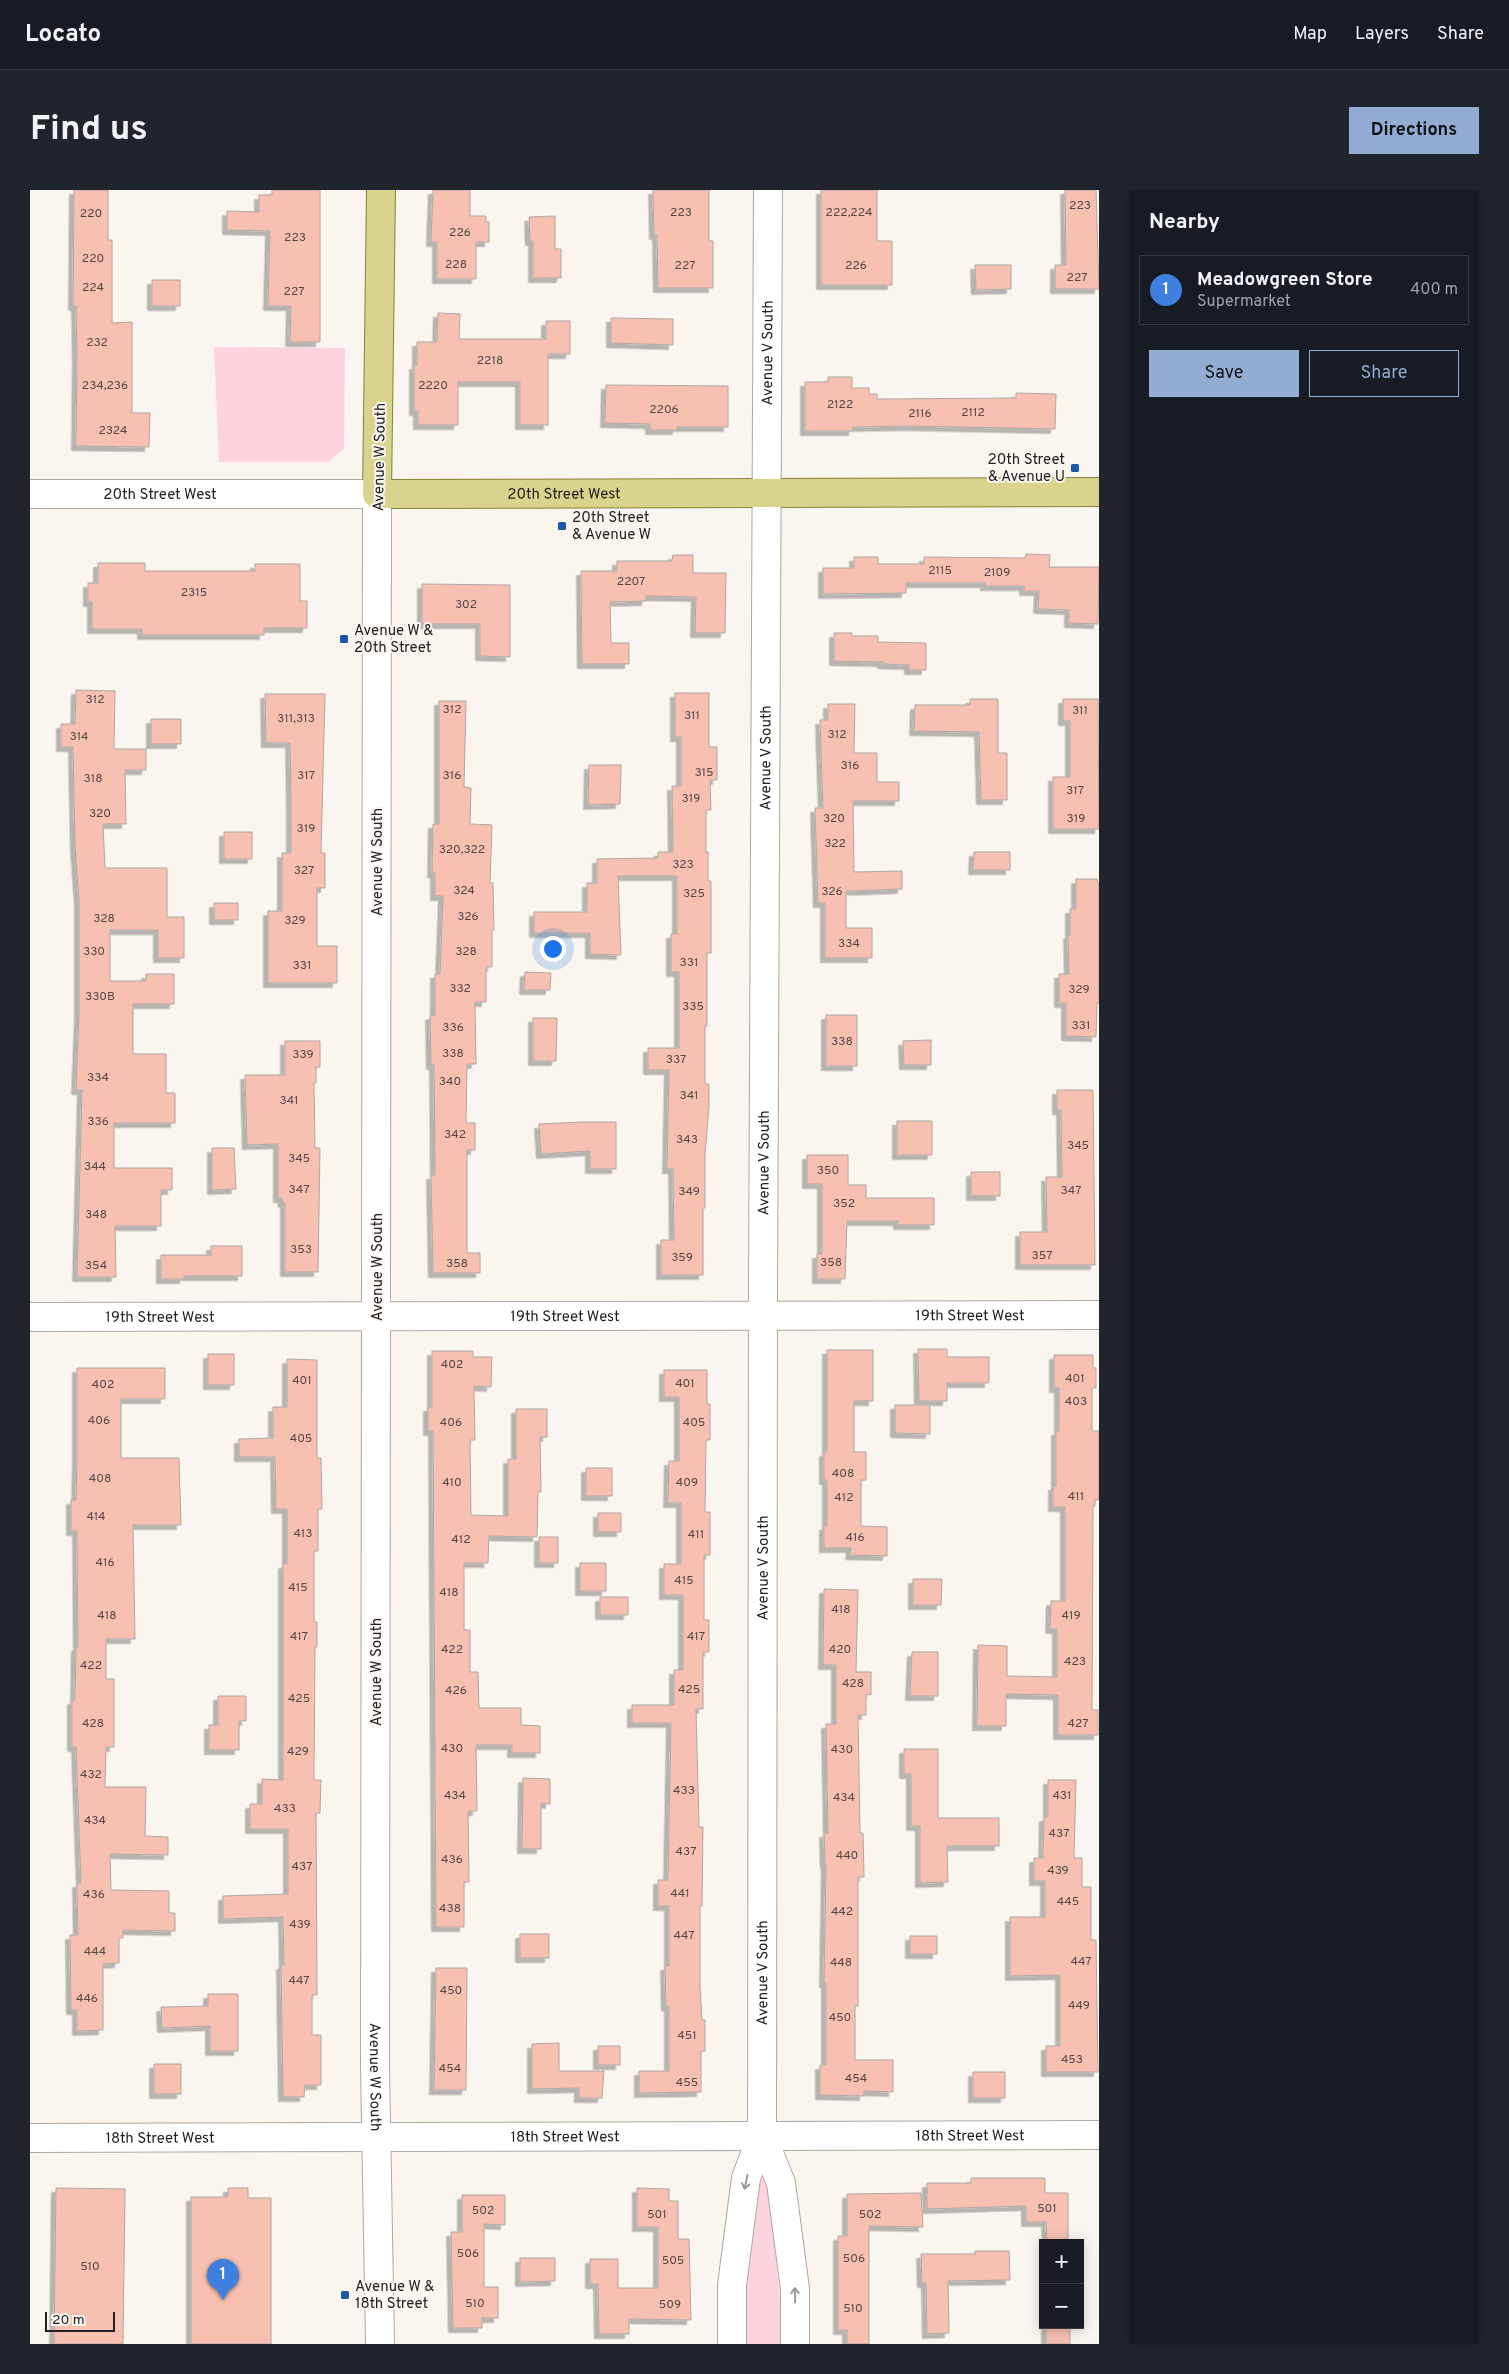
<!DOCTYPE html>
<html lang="en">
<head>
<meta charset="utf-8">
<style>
  :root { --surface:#171b24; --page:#20242c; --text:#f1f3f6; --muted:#9ea1a6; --line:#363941; --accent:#92acd3 }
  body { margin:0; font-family:Overpass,sans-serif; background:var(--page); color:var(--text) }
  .controls { position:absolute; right:15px; bottom:15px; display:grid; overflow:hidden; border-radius:0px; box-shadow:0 2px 12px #0003 }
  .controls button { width:45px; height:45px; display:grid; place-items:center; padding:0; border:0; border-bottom:1px solid var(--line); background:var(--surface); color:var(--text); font:25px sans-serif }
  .scale { position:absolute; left:15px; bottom:12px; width:70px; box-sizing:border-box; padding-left:5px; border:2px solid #211f1d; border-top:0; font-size:14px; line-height:18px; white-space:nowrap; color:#211f1d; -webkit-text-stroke:4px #faf5ef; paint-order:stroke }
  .you { position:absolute; left:522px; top:758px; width:18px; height:18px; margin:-12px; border:4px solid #fff; border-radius:50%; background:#1a73e8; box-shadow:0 0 0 8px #1a73e833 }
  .badge { display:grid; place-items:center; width:32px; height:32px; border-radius:50%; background:var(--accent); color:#fff; font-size:16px; font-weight:700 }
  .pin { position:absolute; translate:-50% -41px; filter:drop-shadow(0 1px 2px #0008) }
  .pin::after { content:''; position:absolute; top:26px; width:18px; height:15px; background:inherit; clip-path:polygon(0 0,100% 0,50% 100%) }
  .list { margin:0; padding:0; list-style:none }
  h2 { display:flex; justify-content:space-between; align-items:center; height:65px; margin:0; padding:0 20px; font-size:21px }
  h2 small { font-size:16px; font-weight:400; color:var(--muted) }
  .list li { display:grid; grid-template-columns:32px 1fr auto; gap:15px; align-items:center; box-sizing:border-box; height:70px; margin:0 10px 10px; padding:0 10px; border:1px solid var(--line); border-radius:0px }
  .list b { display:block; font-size:19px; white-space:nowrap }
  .list p { margin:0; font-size:16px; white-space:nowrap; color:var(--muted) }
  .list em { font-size:16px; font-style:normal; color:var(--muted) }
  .actions { display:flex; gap:10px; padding:15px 20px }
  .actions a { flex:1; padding:11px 0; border:1px solid var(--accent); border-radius:0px; text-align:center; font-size:18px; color:var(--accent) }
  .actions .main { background:var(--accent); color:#111 }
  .map { position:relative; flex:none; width:1069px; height:2154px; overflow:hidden; border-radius:0px }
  header { display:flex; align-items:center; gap:30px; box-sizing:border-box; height:70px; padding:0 25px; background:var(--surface); border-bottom:1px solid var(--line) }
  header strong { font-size:24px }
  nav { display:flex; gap:28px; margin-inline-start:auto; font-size:18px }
  .intro { display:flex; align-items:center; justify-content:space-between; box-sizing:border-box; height:120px; padding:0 30px }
  h1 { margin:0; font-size:35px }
  .button { padding:12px 22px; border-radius:0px; background:var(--accent); color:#111; font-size:18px; font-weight:700 }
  main { display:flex; gap:30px; padding:0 30px }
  aside { flex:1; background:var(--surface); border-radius:0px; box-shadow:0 2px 12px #0003 }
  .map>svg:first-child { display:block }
  .green { fill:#fdd3dd }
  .building { fill:#f7c0b1; stroke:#afa7a5; filter:url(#shadow) }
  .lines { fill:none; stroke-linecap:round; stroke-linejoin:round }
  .minor-casing { stroke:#ada8a2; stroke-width:30 }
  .major-casing { stroke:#888234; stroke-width:30 }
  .minor { stroke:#fff; stroke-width:28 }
  .major { stroke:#d9d48d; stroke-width:28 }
  .oneway { stroke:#9b9a99 }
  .poi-dot { fill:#1e56a8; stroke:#faf5ef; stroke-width:2 }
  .labels { text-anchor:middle; stroke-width:4; stroke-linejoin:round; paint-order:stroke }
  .number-label { font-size:12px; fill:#564742 }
  .street-label { font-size:15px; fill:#211f1d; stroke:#faf5ef }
  .poi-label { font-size:15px; fill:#211f1d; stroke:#faf5ef; text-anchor:start }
</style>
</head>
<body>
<header>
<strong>Locato</strong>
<nav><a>Map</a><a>Layers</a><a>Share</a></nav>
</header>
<div class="intro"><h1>Find us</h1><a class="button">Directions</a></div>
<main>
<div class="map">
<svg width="1069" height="2154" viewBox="0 0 1069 2154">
  <defs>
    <filter id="shadow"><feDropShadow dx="-4.5" dy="4.5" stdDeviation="0" flood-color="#0004"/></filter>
  </defs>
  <rect width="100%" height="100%" fill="#faf5ef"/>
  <path class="green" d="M184,157L315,158L314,259L298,272H189Z
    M731,1987L736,1988L739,1992L751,2123V2154H712L726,1992Z"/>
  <path class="building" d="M44,0H78V50H82V133L102,132V223H120L119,257L46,256L47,168L46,116H43Z
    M242,0H290V152H260L261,116H238L240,41L197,40V21L229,22V5H242Z
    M403,0H440V26H456V32H459V52H446V89H407V52H401Z
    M623,0H679V51H683V98H628L627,45H624Z
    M791,0H847V51H862V95H791Z
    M1035,0H1066L1069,99H1025V75H1036Z
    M525,26V59H531V88H503V51H500L499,27Z
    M945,75H981V99L946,100Z
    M122,90H150V116H122Z
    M408,123L430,124L429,149H516V131H540V164H518V235H490V192H428V235H388V221H384V175H387V152H407Z
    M581,128L643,129V155L581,153Z
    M798,187H822V198H839V204H847V209L986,208V203L1026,204L1025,239L878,236L823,237V241H775V192H798Z
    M576,195L698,196V237H647V240H620V234L575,233Z
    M996,364L1020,365L1019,377H1069L1068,434L1039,433V420L1008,419L1009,401H994V396H955V393H876V403L793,404V378H824V367H848V374H894V367L995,368Z
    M643,365H663V383H696L695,443H665L666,407L616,406V411L580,412L581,453H599V474H552L551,381H587V371H642Z
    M68,373H115V381H225V374H270V411H277V438H234V445H112V439H62V412H58V393H68Z
    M392,394L480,395V467L450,466V434H392Z
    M804,443H822V446H848V452L896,453V480H879V475L852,474L853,472L804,471Z
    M46,500L85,501L84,559H116V580H95L96,634H73L75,678H137V727H154V768H128V740H80V791H116V784H144V814H103V864H136V903H145V933H84V978H142V1000H131V1036H85L86,1087H47L52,900H46L49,826V711L45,656L43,557H31V534H45Z
    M645,503H679V557H687V590H680L681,620H676V662H678V691H681V763H677V836H675V894H679V916L675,965V1018H673V1085H631V1050H644L643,979H637L639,880H618V858H649V782H641V744H647V686H588L591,765L560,764V743H504V722H557V693H567V669L628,668V662H643L642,596H651V547H645Z
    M235,504H295L291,663H295V698H287V756H307V793H238V721H252V663H261V608L260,553H236Z
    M940,509H968V563H977V610H951L949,542L884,541L885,515H940Z
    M1033,509H1068L1069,639H1023V587H1040V531H1033Z
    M409,511H436L434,597L441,598L440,634L462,635L460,693H463L464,740H462V777H456V812H445L446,874H437L436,933H445V960H437V1063H450V1083H403L401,985H405L404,875H401L400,826L405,825V784H410L413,706H405V683H402L403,634H409Z
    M798,514H825L824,563H847V592H869V611H823L824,682L872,681V699L816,701V738H842V768H795V713H788L785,618H793L790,530H798Z
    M121,529H151V554H121Z
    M559,575H591L590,614L558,615Z
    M194,642H222V669H194Z
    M944,662H980V680H943Z
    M1046,689H1067L1069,695V813H1067L1066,847L1036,846V813H1029V784H1039L1038,745H1040V719H1046Z
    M184,713H208V730H184Z
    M495,782L521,783L520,800H494Z
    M796,825H827V876H796Z
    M503,828H527L526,871H503Z
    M901,850V875H874L873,851Z
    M255,851H290V877H286V893H284L285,958H290L288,1082H255V1013H253L252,1008H248V954L217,955L215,885H255Z
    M1027,900H1063L1065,1075H990V1042H1017L1016,987H1032L1031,920H1027Z
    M867,931H902V965H867Z
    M552,932H586V979H560V961L511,964L509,934Z
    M182,958H204L206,999L182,1000Z
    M777,965H818V995H836V1008H904V1035H868V1031H817L815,1089H787V1064H792V994H777Z
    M941,982H970V1006H941Z
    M181,1056H212V1086H154V1089H131V1065H181Z
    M888,1159H917V1167H959V1193H917V1211H889Z
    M797,1160H843V1211H824V1262H836V1290H831V1336L857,1337V1366L820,1365L821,1358H794V1336H797V1290H794V1262H797Z
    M402,1161H443V1167H462L461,1197L444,1196L445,1250H440L441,1325L478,1326V1269H486V1219H517V1247H510L511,1302H508L507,1347L459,1346L458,1373H434V1440H440V1482H448L449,1518H491V1535L510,1536V1563H482V1555H446L447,1621H438L439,1692H434V1737H406L403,1241H398V1217H402Z
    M178,1164H204V1195H178Z
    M1024,1165H1063V1178H1066V1198H1062V1241H1069V1310H1065V1316H1063L1062,1520H1068V1545H1028V1505L976,1504V1536H947L948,1455L977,1456V1486L1027,1487V1439H1020L1021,1411H1035V1317H1023V1296H1026V1241H1029V1198H1024Z
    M257,1169L287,1170V1268H291L292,1319H288V1361H284V1432H287V1457H285L284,1590H291L290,1623H286L287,1805H282V1845H291V1895H275L274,1907H253L251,1775H254L253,1727L193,1729V1706L258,1704V1639H220V1614H232V1589L253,1590V1374H257V1319H246L245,1267H209V1249L243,1248V1217H257Z
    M47,1178H135V1209H91V1268H149L151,1335H103L105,1449H76V1489H84V1557H76L75,1597H116L115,1646L138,1647V1665L80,1664L81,1700L139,1701V1723H145V1741L93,1740V1748H89V1773L73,1774V1840L47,1841V1820H41L40,1745H48L47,1693H51L46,1557H42V1510H45L46,1457H48L47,1341H41V1310H46L47,1272Z
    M634,1180H677V1214H680V1250H676L675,1322H680V1365H674V1430H679V1462H673V1519H666L669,1637H673L672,1716H670V1796L672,1830H675V1861H671V1902L609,1903V1881H639V1816L636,1817L635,1776H639V1716H628V1690H638L641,1533H602V1515H644V1480H653V1405H634V1374H651V1313H638L639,1271H649V1207H634Z
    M865,1215H900V1244L865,1243Z
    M556,1278H582V1306H556Z
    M568,1323H591V1342H568Z
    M509,1347H528V1373H509Z
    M550,1373H576V1401H550Z
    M883,1389H912L911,1415H883Z
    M794,1399L828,1400L826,1482H841V1505L836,1504V1525H828L830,1643H833L834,1687H828V1816H825V1870H863V1902L834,1901V1906L790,1905V1875H796V1793H794L796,1674H795L794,1643H798L796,1534H806V1475H793Z
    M570,1407H598V1425H570Z
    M882,1462H908V1506H880Z
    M188,1506H216V1531H209V1560H179V1535H188Z
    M874,1559H908V1628H969V1656H917L918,1692L890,1693V1636H881V1584H874Z
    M493,1588L520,1589V1614L511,1613V1659H492Z
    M1018,1590H1046L1044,1668H1052V1697H1061V1750H1066L1068,1882H1016V1856H1030V1785L980,1786V1727H1015V1691H1004V1668H1013L1014,1627H1018Z
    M490,1744H519V1768H490Z
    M880,1746H907V1764H880Z
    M406,1778H437L436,1900H404Z
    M178,1804H208V1861H180V1836L132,1838L131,1817L178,1816Z
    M529,1853V1881H574L572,1908H549V1898L502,1899V1854Z
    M568,1856H590V1875H568Z
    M124,1874H151V1904H124Z
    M943,1882H975V1908H943Z
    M941,1988H1015V2003H1038V2053H1017L1016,2032H996V2016L897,2019V1993H941Z
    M26,1998L95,1999L93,2154H24Z
    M198,1998H218V2008H241V2154H161V2007H198Z
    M607,1998L639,1999V2011H648V2049H659L661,2130L599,2129V2144H569L568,2094H560V2069H588V2098H628V2037H607Z
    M891,2003L893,2037L839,2036V2154H817V2140H808V2046H817V2004Z
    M432,2005H475V2035L454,2034V2097H468V2128H452V2138H423L421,2042H432Z
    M945,2061H979L980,2090L918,2091L919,2143L897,2144L896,2093H892L891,2064H945Z
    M490,2068H525V2091L490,2092Z
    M1016,2135H1040V2154H1016Z"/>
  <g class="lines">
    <defs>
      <g id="minor">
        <path id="s1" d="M0,304H347L345,1877L350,2154"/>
        <path id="s2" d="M0,1127L1069,1125"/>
        <path d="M732,1946L751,1993L765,2099V2154"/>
        <path id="s3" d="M0,1948L1069,1945"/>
        <path id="s4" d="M702,2154V2095L716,1988L732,1946L733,1096L738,0"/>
      </g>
      <g id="major">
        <path id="s5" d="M351,0L347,304L1069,302"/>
      </g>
    </defs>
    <use href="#minor" class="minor-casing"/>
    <use href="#major" class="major-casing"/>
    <use href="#minor" class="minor"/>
    <use href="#major" class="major"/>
  </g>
  <defs><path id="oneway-shaft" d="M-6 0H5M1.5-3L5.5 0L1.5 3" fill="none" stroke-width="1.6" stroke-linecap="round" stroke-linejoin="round" transform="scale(1.25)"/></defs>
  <g class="oneway">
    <use href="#oneway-shaft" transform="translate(716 1992) rotate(102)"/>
    <use href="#oneway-shaft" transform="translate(765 2105) rotate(-91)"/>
  </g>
  <g class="poi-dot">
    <rect x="1040" y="273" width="10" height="10" rx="2.5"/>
    <rect x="527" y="331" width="10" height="10" rx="2.5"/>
    <rect x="309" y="444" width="10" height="10" rx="2.5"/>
    <rect x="310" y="2100" width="10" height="10" rx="2.5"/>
  </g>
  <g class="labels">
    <g class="number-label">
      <text x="1050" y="19">223</text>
      <text x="651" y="26">223</text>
      <text x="819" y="26">222,224</text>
      <text x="61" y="27">220</text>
      <text x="430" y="46">226</text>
      <text x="265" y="51">223</text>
      <text x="63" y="72">220</text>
      <text x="426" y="78">228</text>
      <text x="655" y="79">227</text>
      <text x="826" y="79">226</text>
      <text x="1047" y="91">227</text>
      <text x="63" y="101">224</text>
      <text x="264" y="105">227</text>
      <text x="67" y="156">232</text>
      <text x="460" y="174">2218</text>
      <text x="75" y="199">234,236</text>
      <text x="403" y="199">2220</text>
      <text x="810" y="218">2122</text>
      <text x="634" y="223">2206</text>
      <text x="943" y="226">2112</text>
      <text x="890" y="227">2116</text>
      <text x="83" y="244">2324</text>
      <text x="910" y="384">2115</text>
      <text x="967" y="386">2109</text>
      <text x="601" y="395">2207</text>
      <text x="164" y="406">2315</text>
      <text x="436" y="418">302</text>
      <text x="65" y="513">312</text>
      <text x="422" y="523">312</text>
      <text x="1050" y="524">311</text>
      <text x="662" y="529">311</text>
      <text x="266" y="532">311,313</text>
      <text x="807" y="548">312</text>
      <text x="49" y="550">314</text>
      <text x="820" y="579">316</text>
      <text x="674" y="586">315</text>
      <text x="276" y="589">317</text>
      <text x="422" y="589">316</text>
      <text x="63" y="592">318</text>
      <text x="1045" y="604">317</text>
      <text x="661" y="612">319</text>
      <text x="70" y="627">320</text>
      <text x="804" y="632">320</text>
      <text x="1046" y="632">319</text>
      <text x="276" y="642">319</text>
      <text x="805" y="657">322</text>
      <text x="432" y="663">320,322</text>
      <text x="653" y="678">323</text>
      <text x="274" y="684">327</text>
      <text x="434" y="704">324</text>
      <text x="802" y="705">326</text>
      <text x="664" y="707">325</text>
      <text x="438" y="730">326</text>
      <text x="74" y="732">328</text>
      <text x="265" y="734">329</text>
      <text x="819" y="757">334</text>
      <text x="64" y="765">330</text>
      <text x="436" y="765">328</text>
      <text x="659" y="776">331</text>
      <text x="272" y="779">331</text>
      <text x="430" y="802">332</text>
      <text x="1049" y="803">329</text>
      <text x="70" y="810">330B</text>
      <text x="663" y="820">335</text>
      <text x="1051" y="839">331</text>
      <text x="423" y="841">336</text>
      <text x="812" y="855">338</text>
      <text x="423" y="867">338</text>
      <text x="273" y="868">339</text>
      <text x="646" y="873">337</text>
      <text x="68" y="891">334</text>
      <text x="420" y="895">340</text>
      <text x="659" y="909">341</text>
      <text x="259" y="914">341</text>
      <text x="68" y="935">336</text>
      <text x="425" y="948">342</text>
      <text x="657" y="953">343</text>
      <text x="1048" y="959">345</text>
      <text x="269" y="972">345</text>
      <text x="65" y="980">344</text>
      <text x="798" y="984">350</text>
      <text x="269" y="1003">347</text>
      <text x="1041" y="1004">347</text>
      <text x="659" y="1005">349</text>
      <text x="814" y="1017">352</text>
      <text x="66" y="1028">348</text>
      <text x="271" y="1063">353</text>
      <text x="1012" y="1069">357</text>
      <text x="652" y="1071">359</text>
      <text x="801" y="1076">358</text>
      <text x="427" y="1077">358</text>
      <text x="66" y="1079">354</text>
      <text x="422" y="1178">402</text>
      <text x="1045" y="1192">401</text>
      <text x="272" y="1194">401</text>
      <text x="655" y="1197">401</text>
      <text x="73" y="1198">402</text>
      <text x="1046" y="1215">403</text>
      <text x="69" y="1234">406</text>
      <text x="421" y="1236">406</text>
      <text x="664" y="1236">405</text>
      <text x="271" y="1252">405</text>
      <text x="813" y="1287">408</text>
      <text x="70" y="1292">408</text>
      <text x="422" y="1296">410</text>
      <text x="657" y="1296">409</text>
      <text x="1046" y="1310">411</text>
      <text x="814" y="1311">412</text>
      <text x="66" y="1330">414</text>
      <text x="273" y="1347">413</text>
      <text x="666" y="1348">411</text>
      <text x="825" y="1351">416</text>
      <text x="431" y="1353">412</text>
      <text x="75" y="1376">416</text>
      <text x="654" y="1394">415</text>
      <text x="268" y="1401">415</text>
      <text x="419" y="1406">418</text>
      <text x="811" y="1423">418</text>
      <text x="77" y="1429">418</text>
      <text x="1041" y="1429">419</text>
      <text x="269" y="1450">417</text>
      <text x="666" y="1450">417</text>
      <text x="422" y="1463">422</text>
      <text x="810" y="1463">420</text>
      <text x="1045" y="1475">423</text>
      <text x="61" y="1479">422</text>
      <text x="823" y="1497">428</text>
      <text x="659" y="1503">425</text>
      <text x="426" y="1504">426</text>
      <text x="269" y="1512">425</text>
      <text x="63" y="1537">428</text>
      <text x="1048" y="1537">427</text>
      <text x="422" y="1562">430</text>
      <text x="812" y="1563">430</text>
      <text x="268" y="1565">429</text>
      <text x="61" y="1588">432</text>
      <text x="654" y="1604">433</text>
      <text x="425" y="1609">434</text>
      <text x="1032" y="1609">431</text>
      <text x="814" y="1611">434</text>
      <text x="255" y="1622">433</text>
      <text x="65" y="1634">434</text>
      <text x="1029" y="1647">437</text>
      <text x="656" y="1665">437</text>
      <text x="817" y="1669">440</text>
      <text x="422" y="1673">436</text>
      <text x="272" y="1680">437</text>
      <text x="1028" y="1684">439</text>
      <text x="650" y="1707">441</text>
      <text x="64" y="1708">436</text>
      <text x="1038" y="1715">445</text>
      <text x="420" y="1722">438</text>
      <text x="812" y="1725">442</text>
      <text x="270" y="1738">439</text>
      <text x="654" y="1749">447</text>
      <text x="65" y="1765">444</text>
      <text x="1051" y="1775">447</text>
      <text x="811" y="1776">448</text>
      <text x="269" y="1794">447</text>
      <text x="421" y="1804">450</text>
      <text x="57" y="1812">446</text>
      <text x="1049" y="1819">449</text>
      <text x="810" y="1831">450</text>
      <text x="657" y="1849">451</text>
      <text x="1042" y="1873">453</text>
      <text x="420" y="1882">454</text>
      <text x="826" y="1892">454</text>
      <text x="657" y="1896">455</text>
      <text x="1017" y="2022">501</text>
      <text x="453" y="2024">502</text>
      <text x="627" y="2028">501</text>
      <text x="840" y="2028">502</text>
      <text x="438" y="2067">506</text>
      <text x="824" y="2072">506</text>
      <text x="643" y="2074">505</text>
      <text x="60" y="2080">510</text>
      <text x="445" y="2117">510</text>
      <text x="640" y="2118">509</text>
      <text x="823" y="2122">510</text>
    </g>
    <g class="street-label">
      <text dy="5" stroke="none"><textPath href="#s4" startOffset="1995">Avenue V South</textPath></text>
      <text transform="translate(349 267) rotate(-89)" y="5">Avenue W South</text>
      <text dy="5" stroke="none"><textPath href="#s1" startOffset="130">20th Street West</textPath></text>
      <text dy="5" stroke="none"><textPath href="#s5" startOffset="491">20th Street West</textPath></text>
      <text dy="5" stroke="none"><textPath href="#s4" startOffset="1590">Avenue V South</textPath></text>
      <text transform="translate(347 672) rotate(-90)" y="5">Avenue W South</text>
      <text dy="5" stroke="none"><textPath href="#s4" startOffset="1185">Avenue V South</textPath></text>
      <text transform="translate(347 1077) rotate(-90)" y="5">Avenue W South</text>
      <text dy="5" stroke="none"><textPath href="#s2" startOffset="940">19th Street West</textPath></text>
      <text dy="5" stroke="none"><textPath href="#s2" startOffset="535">19th Street West</textPath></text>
      <text dy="5" stroke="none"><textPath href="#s2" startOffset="130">19th Street West</textPath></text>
      <text dy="5" stroke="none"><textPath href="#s4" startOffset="780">Avenue V South</textPath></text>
      <text transform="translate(346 1482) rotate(-90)" y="5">Avenue W South</text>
      <text dy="5" stroke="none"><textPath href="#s4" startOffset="375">Avenue V South</textPath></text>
      <text dy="5" stroke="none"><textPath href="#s1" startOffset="1930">Avenue W South</textPath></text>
      <text dy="5" stroke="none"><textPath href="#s3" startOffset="940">18th Street West</textPath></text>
      <text dy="5" stroke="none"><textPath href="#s3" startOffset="535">18th Street West</textPath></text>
      <text dy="5" stroke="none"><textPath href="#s3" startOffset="130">18th Street West</textPath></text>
    </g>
    <g class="poi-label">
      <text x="1035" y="274" text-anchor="end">20th Street<tspan x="1035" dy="17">&amp; Avenue U</tspan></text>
      <text x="542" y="332">20th Street<tspan x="542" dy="17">&amp; Avenue W</tspan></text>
      <text x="324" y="445">Avenue W &amp;<tspan x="324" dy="17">20th Street</tspan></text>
      <text x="325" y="2101">Avenue W &amp;<tspan x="325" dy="17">18th Street</tspan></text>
    </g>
  </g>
</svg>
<div class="controls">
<button>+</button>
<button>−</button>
</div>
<div class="scale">20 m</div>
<div class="you"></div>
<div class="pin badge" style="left:193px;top:2110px;background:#3f7fe0">1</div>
</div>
<aside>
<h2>Nearby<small></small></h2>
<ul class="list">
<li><span class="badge" style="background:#3f7fe0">1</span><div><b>Meadowgreen Store</b><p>Supermarket</p></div><em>400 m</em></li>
</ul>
<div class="actions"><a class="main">Save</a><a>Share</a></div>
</aside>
</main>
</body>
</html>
